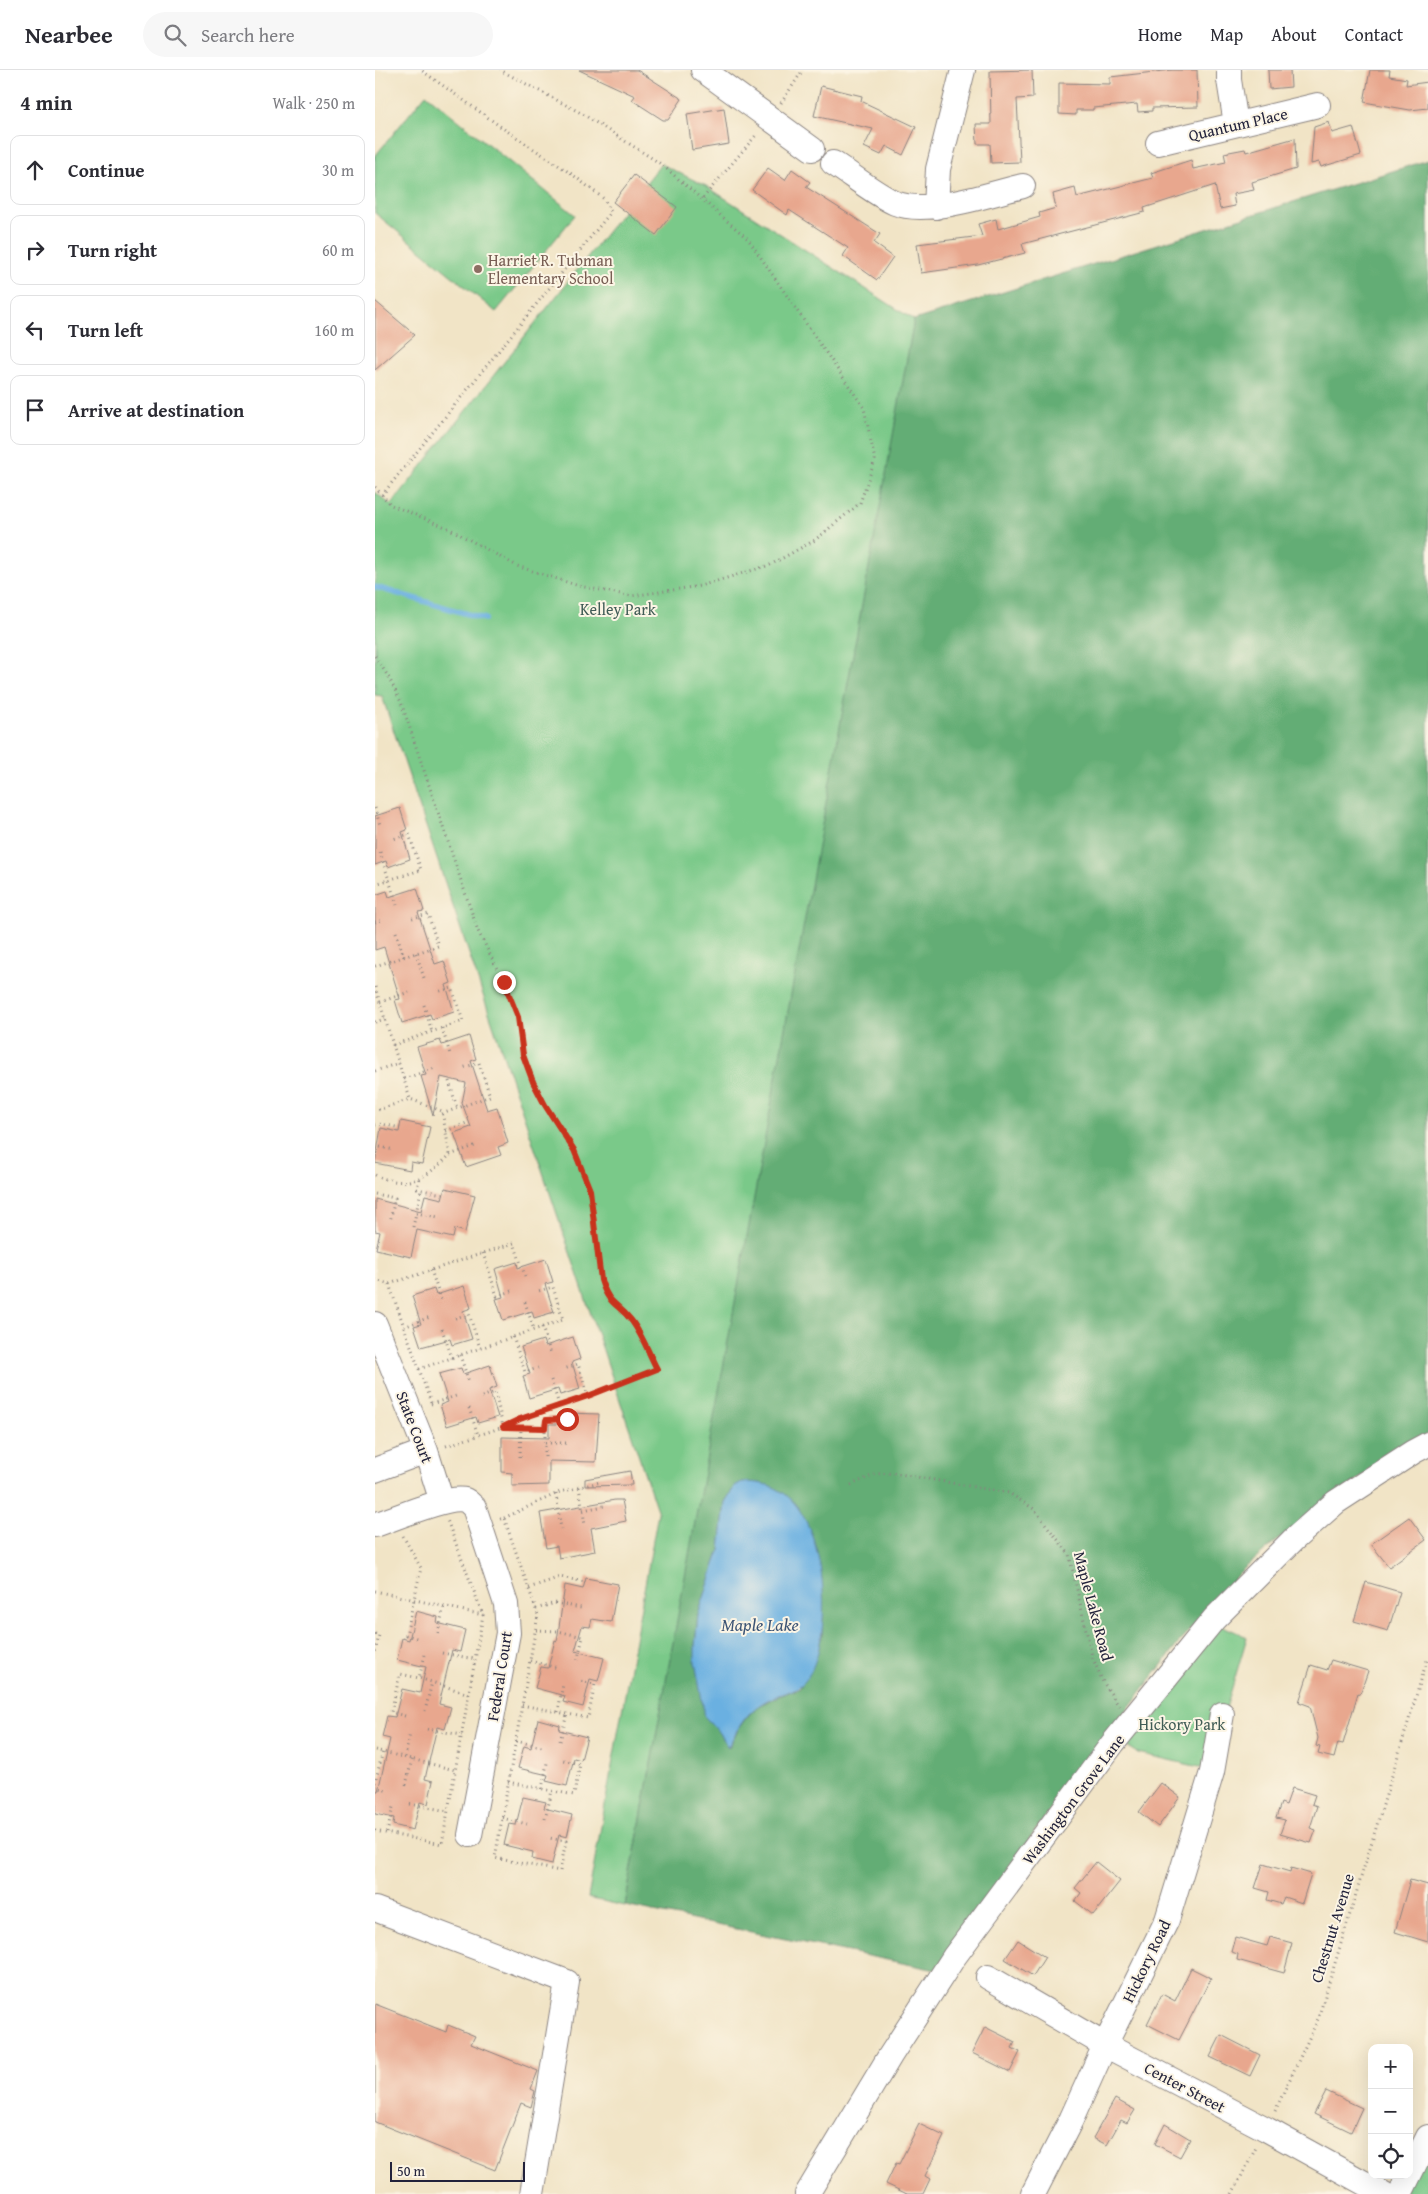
<!DOCTYPE html>
<html lang="en">
<head>
<meta charset="utf-8">
<style>
  :root { --surface:#fff; --page:#f7f7f7; --text:#2b2b33; --muted:#7c7c81; --line:#e1e1e2 }
  body { margin:0; font-family:"Gentium Book Plus",serif; background:var(--page); color:var(--text) }
  .controls { position:absolute; right:15px; bottom:15px; display:grid; overflow:hidden; border-radius:10px; box-shadow:0 5px 20px #0002 }
  .controls button { width:45px; height:45px; display:grid; place-items:center; padding:0; border:0; border-bottom:1px solid var(--line); background:var(--surface); color:var(--text); font:25px sans-serif }
  .scale { position:absolute; left:15px; bottom:12px; width:135px; box-sizing:border-box; padding-left:5px; border:2px solid #22223b; border-top:0; font-size:14px; line-height:18px; white-space:nowrap; color:#22223b; -webkit-text-stroke:4px #fcf5e5; paint-order:stroke }
  .stop { position:absolute; width:15px; height:15px; margin:-11px; border:4px solid #c8321e; border-radius:50%; background:#fff }
  .stop.end { background:#c8321e; border-color:#fff; box-shadow:0 1px 5px #0008 }
  .list { margin:0; padding:0; list-style:none }
  h2 { display:flex; justify-content:space-between; align-items:center; height:65px; margin:0; padding:0 20px; font-size:21px }
  h2 small { font-size:16px; font-weight:400; color:var(--muted) }
  .list li { display:grid; grid-template-columns:32px 1fr auto; gap:15px; align-items:center; box-sizing:border-box; height:70px; margin:0 10px 10px; padding:0 10px; border:1px solid var(--line); border-radius:10px }
  .list b { display:block; font-size:19px; white-space:nowrap }
  .list em { font-size:16px; font-style:normal; color:var(--muted) }
  .icon { flex:none; width:28px; height:28px; fill:none; stroke:currentColor; stroke-width:2; stroke-linecap:round; stroke-linejoin:round }
  .map { position:relative; flex:none; width:1053px; height:2124px; overflow:hidden }
  header { display:flex; align-items:center; gap:30px; box-sizing:border-box; height:70px; padding:0 25px; background:var(--surface); border-bottom:1px solid var(--line) }
  header strong { font-size:24px }
  nav { display:flex; gap:28px; margin-inline-start:auto; font-size:18px }
  .search { width:350px; height:45px; background:var(--page); display:flex; align-items:center; gap:12px; box-sizing:border-box; padding:0 18px; border-radius:28px; color:var(--muted); font-size:19px }
  main { display:flex }
  aside { flex:1; background:var(--surface) }
  .map>svg:first-child { display:block }
  .green { fill:#7ac989; stroke:#4e7662 }
  .forest { fill:#63ad75; stroke:#426858; fill-rule:evenodd }
  .water { fill:#6bb0e1; stroke:#46698e }
  .lines { fill:none; stroke-linecap:round; stroke-linejoin:round }
  .stream { stroke:#6bb0e1; stroke-width:5.5 }
  .building { fill:#e8a78e }
  .minor-casing { stroke:#8a8380; stroke-width:26 }
  .path { stroke:#8a8380; stroke-width:3; stroke-dasharray:1 4; stroke-linecap:butt }
  .minor { stroke:#fff; stroke-width:24 }
  .route { stroke:#c8321e; stroke-width:6 }
  .education-dot { fill:#8d6e63; stroke:#fcf5e5; stroke-width:2 }
  .labels { text-anchor:middle; stroke-width:4; stroke-linejoin:round; paint-order:stroke }
  .street-label { font-size:16px; fill:#22223b; stroke:#fcf5e5 }
  .education-label { font-size:16px; fill:#785e54; stroke:#fcf5e5; text-anchor:start }
  .park-label { font-size:16px; fill:#415c56; stroke:#fcf5e5 }
  .water-label { font-size:18px; font-style:italic; fill:#3c5475; stroke:#fcf5e5 }
</style>
</head>
<body>
<header>
<strong>Nearbee</strong>
<div class="search"><svg class="icon" aria-label="search" viewBox="0 0 24 24"><circle cx="10" cy="10" r="6"/><path d="M15 15l6 6"/></svg>Search here</div>
<nav><a>Home</a><a>Map</a><a>About</a><a>Contact</a></nav>
</header>
<main>
<aside>
<h2>4 min<small>Walk · 250 m</small></h2>
<ul class="list">
<li><svg class="icon" aria-label="ahead" viewBox="0 0 24 24"><path d="M12 20V5M6 11l6-6 6 6"/></svg><div><b>Continue</b></div><em>30 m</em></li>
<li><svg class="icon" aria-label="right" viewBox="0 0 24 24"><path d="M7 20v-9h11M14 6l5 5-5 5"/></svg><div><b>Turn right</b></div><em>60 m</em></li>
<li><svg class="icon" aria-label="left" viewBox="0 0 24 24"><path d="M17 20v-9H6M10 6l-5 5 5 5"/></svg><div><b>Turn left</b></div><em>160 m</em></li>
<li><svg class="icon" aria-label="arrive" viewBox="0 0 24 24"><path d="M6 21V4h12l-3 4 3 4H6"/></svg><div><b>Arrive at destination</b></div></li>
</ul>
</aside>
<div class="map">
<svg width="1053" height="2124" viewBox="0 0 1053 2124">
  <rect width="100%" height="100%" fill="#fcf5e5"/>
  <filter id="ink" filterUnits="userSpaceOnUse"><feTurbulence type="fractalNoise" baseFrequency=".02" numOctaves="2"/><feDisplacementMap in="SourceGraphic" scale="10" xChannelSelector="R" yChannelSelector="G"/><feConvolveMatrix kernelMatrix="1 2 1 2 8 2 1 2 1" color-interpolation-filters="sRGB"/></filter>
  <filter id="wash" filterUnits="userSpaceOnUse"><feTurbulence type="fractalNoise" baseFrequency=".0096" numOctaves="4" result="noise"/><feDisplacementMap in="SourceGraphic" scale="20" xChannelSelector="R" yChannelSelector="G"/><feGaussianBlur stdDeviation="1.12" result="paint"/><feColorMatrix in="noise" values="0 0 0 0 0 0 0 0 0 0 0 0 0 0 0 0 0 1.4 0 .05"/><feComposite in="paint" operator="in"/></filter>
  <g filter="url(#wash)">
    <rect width="100%" height="100%" fill="#f1e4c6"/>
    <path class="green" d="M51,24L200,145L121,242L0,143V86Z
      M286,94L331,116L539,250L493,517L250,1836L213,1828L283,1443L7,626L0,625V422L16,435Z
      M839,1552L872,1567L833,1699L763,1683L744,1671Z
      M1053,2076V2124H1027Z"/>
    <path class="forest" d="M1053,90V1363L942,1437L864,1503L807,1569L683,1729L561,1900L250,1836L539,250ZM360,1416L445,1497L448,1541L447,1567L425,1618C385,1633 372,1637 354,1678L345,1663L330,1646L320,1576L323,1545L345,1480L350,1432Z"/>
    <path class="water" d="M367,1412C383,1412 397,1414 410,1424C452,1457 459,1561 434,1605C426,1621 411,1621 397,1628C373,1639 364,1655 353,1678L345,1663L330,1647L320,1592V1576L323,1545L345,1480L350,1432L360,1416Z"/>
    <g class="lines">
      <path class="stream" d="M0,517L110,549"/>
    </g>
    <g id="blocks">
      <path class="building" d="M204,0H262L307,29L293,50H288L257,30L260,26Z
        M657,0L658,28L642,29L645,92L616,93L615,74H602L601,54H616L615,1Z
        M797,0H822L823,37L777,38V41L763,42L762,34L718,38V40H701V45L684,44V13L735,14V7Z
        M893,0H915L916,17L894,19Z
        M995,0H1015L1014,6L1032,9L1031,15L1053,12V38L1035,40L989,32Z
        M446,16L487,26L486,31L541,57L528,85L511,76L506,85L489,77L498,59L439,46Z
        M349,38L354,74L317,80L312,44Z
        M954,52L957,63L978,57L986,85L946,97L944,92L936,94L939,57Z
        M920,68L921,99L877,112L879,120L858,124L860,136L845,139L840,115L769,138L770,142L647,174L650,183L603,195L546,203L542,174L607,166L603,154L621,149L623,159L665,147L664,143L681,138L678,124L700,118L702,127L778,108L776,103L816,90L818,99L851,92L849,83L870,79L871,82Z
        M393,98L410,110L417,99L435,112L431,117L505,164L499,173L518,187L502,210L468,186L473,178L414,140L412,145L377,120Z
        M259,105L302,137L281,165L238,132Z
        M0,231L40,265L0,300Z
        M25,738L32,760L27,762L35,789L13,797L11,791L0,795V746Z
        M42,818L49,841L43,842L60,894L69,891L76,913L71,915L79,942L57,949L55,944L27,953L20,930L25,929L9,877L0,880V825L12,821L14,827Z
        M94,966L101,989L96,991L112,1040L122,1037L133,1073L123,1077L126,1085L91,1097L79,1063L96,1057L87,1033L91,1013L66,1007L58,1045L46,1006L51,1005L42,977L65,970L67,975Z
        M26,1051L55,1057L47,1094L36,1092L35,1100L0,1093L6,1058L24,1062Z
        M70,1118L100,1125L90,1162L80,1159L78,1168L42,1160L36,1187L1,1179L5,1162L0,1161V1129L46,1141L50,1125L67,1129Z
        M171,1189L178,1212L170,1214L179,1242L159,1248L157,1241L128,1250L121,1229L128,1227L120,1199L142,1192L143,1198Z
        M89,1216L96,1238L88,1241L97,1269L77,1275L75,1269L46,1277L39,1256L46,1254L37,1226L59,1219L61,1225Z
        M198,1267L205,1289L197,1292L205,1319L185,1325L183,1319L154,1328L148,1306L155,1304L146,1277L168,1270L170,1276Z
        M115,1295L122,1317L114,1320L123,1347L103,1353L101,1347L72,1356L65,1335L73,1332L64,1304L86,1298L88,1304Z
        M191,1343L224,1344L221,1392L174,1391V1415L137,1416V1403L127,1402V1367L174,1368V1354H194Z
        M255,1401L257,1415L210,1416V1409Z
        M240,1430H247L251,1451L216,1458L220,1481L184,1488L182,1476L171,1478L165,1443Z
        M1034,1447L1051,1470L1014,1497L996,1474Z
        M211,1508L243,1514L236,1552L217,1549L215,1557L207,1556L200,1581L229,1588L223,1611L215,1609L208,1637L188,1632L190,1626L160,1618L166,1597L173,1598L180,1570L182,1571L190,1515L208,1519Z
        M991,1512L1025,1522L1013,1561L979,1551Z
        M41,1541L63,1547L62,1553L90,1560L85,1582L77,1580L64,1634L76,1637L70,1659L62,1657L50,1709L58,1711L53,1734L45,1732L38,1760L18,1755L19,1748L0,1744V1721H3L15,1669L7,1667L12,1646L20,1647L27,1619L45,1623L51,1597L22,1590L27,1568L34,1570Z
        M956,1590L993,1601L985,1624L983,1623L968,1674L963,1673L959,1688L943,1684L945,1677L941,1676L943,1668L935,1636L924,1632L936,1595L952,1600Z
        M163,1649L185,1655L184,1660L212,1667L206,1690L199,1688L192,1716L171,1711L173,1705L143,1698L149,1676L156,1678Z
        M786,1713L805,1727L783,1757L764,1742Z
        M917,1718L940,1725L937,1734L942,1736L935,1758L941,1760L936,1773L905,1764L910,1750L901,1748L906,1733L911,1735Z
        M148,1727L171,1732L169,1738L197,1745L192,1767L184,1765L177,1794L157,1789L158,1782L129,1775L134,1754L141,1755Z
        M721,1792L745,1811L718,1845L700,1831L706,1823L700,1818Z
        M888,1794L915,1802L916,1798L936,1804L927,1833L909,1827L906,1834L892,1830L894,1822L880,1818Z
        M1035,1810L1053,1815V1872L1020,1862Z
        M860,1867L892,1876L895,1867L917,1873L909,1903L862,1890L863,1884L856,1882Z
        M643,1870L670,1887L658,1906L630,1889Z
        M816,1898L836,1908L804,1970L772,1954L787,1924L800,1931Z
        M0,1934L71,1962L73,1955L100,1966L96,1974L163,2001L156,2019L160,2021L156,2037L146,2033L120,2100L0,2052Z
        M610,1957L640,1972L637,1978L645,1982L635,2002L597,1983Z
        M846,1965L885,1985L875,2006L835,1987Z
        M951,2021L987,2038L976,2062L939,2044Z
        M740,2029L760,2040L752,2053L746,2050L732,2075L718,2068Z
        M544,2054L569,2066L550,2106L555,2109L548,2124H532L511,2114L521,2093L524,2094Z
        M790,2054L815,2069L805,2087L780,2074Z"/>
    </g>
  </g>
  <g filter="url(#ink)">
    <use href="#blocks" fill-opacity="0" stroke="#8a8380" stroke-width="1"/>
    <g class="lines">
      <defs>
        <path id="minor" d="M328,0L437,79
          M854,0V10L861,54
          M783,73L943,35
          M458,93C477,105 500,124 520,133C553,146 614,124 648,116
          M561,137L563,99L588,0
          M0,1254L51,1381L67,1432
          M0,1400L51,1381
          M0,1455C18,1449 74,1425 90,1430C93,1431 96,1435 99,1437L131,1534L133,1563L95,1765
          M0,1839L192,1912L157,2124
          M613,1907L730,1975L891,2059L1009,2124
          M432,2124L515,1986L579,1887L738,1673L839,1549L918,1470L961,1432L1038,1382L1053,1374
          M658,2124L696,2050L730,1975L792,1850L837,1702L847,1644
          M1025,2124L1053,2067"/>
      </defs>
      <use href="#minor" class="minor-casing"/>
      <path class="path" d="M406,33L428,0
        M328,128L382,64
        M0,417L16,435L73,458L142,496L204,516L256,526L325,516L395,495L440,470L485,433L500,390L489,338L373,169L286,94L206,43L125,0
        M7,425L236,142L229,129L198,105L129,59L46,0
        M0,586L14,608L26,632L103,861L129,912L143,947L148,985L170,1035L199,1080L215,1120L226,1209C234,1236 242,1232 256,1250C267,1264 274,1284 282,1299L213,1326
        M0,738L5,755
        M5,782L22,835
        M0,814L46,800L34,764L18,769
        M0,852L7,850
        M21,862L29,887
        M41,883L49,908
        M0,896L63,876L53,844L34,849
        M0,917L35,1029L0,1041
        M5,932L34,922
        M49,935L57,962
        M0,952L10,949
        M67,958L75,984
        M18,975L88,951L77,918L62,922
        M0,1001L24,993
        M29,1009L60,998
        M74,1011L82,1038
        M67,1044L115,1026L104,993L87,998
        M0,1055L7,1054L25,1058
        M71,1061L94,1052
        M0,1076L19,1080
        M75,1085L102,1075
        M0,1105C33,1120 51,1108 75,1085L67,1041L35,1029
        M44,1109L42,1119L68,1124
        M0,1124L20,1128L15,1152
        M41,1143L63,1147
        M38,1157L46,1120
        M108,1183L122,1226L137,1221
        M56,1200L67,1233
        M0,1210L14,1214L139,1173L150,1206
        M14,1214L56,1333
        M150,1232L159,1260
        M80,1248L94,1244L105,1278
        M29,1257L55,1247
        M167,1257L176,1284
        M67,1259L77,1288
        M138,1267L150,1302L163,1298
        M85,1285L94,1312
        M44,1299L188,1250L178,1217L163,1221
        M176,1310L184,1335
        M107,1327L120,1322L128,1357L145,1349L213,1326L203,1294L189,1299
        M56,1334L81,1326
        M94,1338L103,1365
        M170,1373H192
        M71,1376L128,1357L170,1358L171,1349H193
        M145,1387L146,1357
        M170,1387V1358
        M476,1415L501,1404L519,1403L634,1423L659,1439L694,1484L717,1586L728,1612L744,1636
        M204,1417L210,1455
        M181,1424L186,1459
        M208,1440L229,1436
        M129,1448L185,1422L225,1412
        M125,1449L129,1448L163,1545L120,1788L185,1801L191,1771L174,1768
        M28,1466L46,1498L31,1565L45,1569
        M154,1518L185,1507L210,1512
        M0,1521L108,1545
        M161,1539L180,1533L206,1538
        M161,1560L183,1561L208,1567L202,1592
        M63,1563L69,1536
        M0,1564L4,1565L0,1583
        M67,1583L100,1589
        M50,1585L44,1608L94,1624
        M155,1591L183,1598
        M147,1635L213,1648L220,1614L205,1611
        M50,1641L57,1612
        M183,1642L188,1614
        M30,1646L16,1642L25,1604L44,1608
        M52,1659L87,1665
        M141,1671L167,1677
        M185,1671L192,1644
        M0,1680L80,1700
        M30,1687L35,1663
        M133,1712L199,1725L205,1694L188,1690
        M0,1713L8,1681
        M31,1715L37,1689
        M0,1717L13,1721
        M167,1719L172,1693
        M35,1734L73,1741
        M127,1748L152,1754
        M170,1749L177,1721
        M0,1761L67,1774L108,1545L72,1450
        M12,1763L18,1737
        M900,2041L943,1949L1053,1587
        M857,2124L882,2076"/>
      <use href="#minor" class="minor"/>
    </g>
  </g>
  <g class="lines" filter="url(#ink)">
    <path class="route" d="M129,912L143,947L148,985L158,1012L170,1035L199,1080L215,1120L226,1210C234,1236 242,1232 256,1250C267,1264 274,1284 282,1299L213,1326L145,1349L128,1357L170,1358L171,1350L192,1349"/>
  </g>
  <circle class="education-dot" cx="103" cy="199" r="5"/>
  <g class="labels">
    <g class="street-label">
      <text transform="translate(863 54) rotate(-13)" y="6">Quantum Place</text>
      <text transform="translate(40 1357) rotate(69)" y="6">State Court</text>
      <text transform="translate(719 1536) rotate(75)" y="6">Maple Lake Road</text>
      <text transform="translate(124 1606) rotate(-81)" y="6">Federal Court</text>
      <text transform="translate(698 1729) rotate(-53)" y="6">Washington Grove Lane</text>
      <text transform="translate(957 1858) rotate(-73)" y="6">Chestnut Avenue</text>
      <text transform="translate(771 1891) rotate(-64)" y="6">Hickory Road</text>
      <text transform="translate(810 2017) rotate(28)" y="6">Center Street</text>
    </g>
    <g class="education-label">
      <text x="113" y="196">Harriet R. Tubman<tspan x="113" dy="18">Elementary School</tspan></text>
    </g>
    <g class="park-label">
      <text x="243" y="545">Kelley Park</text>
      <text x="807" y="1660">Hickory Park</text>
    </g>
    <g class="water-label">
      <text x="385" y="1561">Maple Lake</text>
    </g>
  </g>
</svg>
<div class="controls">
<button>+</button>
<button>−</button>
<button><svg class="icon" aria-label="locate" viewBox="0 0 24 24"><circle cx="12" cy="12" r="6"/><path d="M12 2v4M12 18v4M2 12h4M18 12h4"/></svg></button>
</div>
<div class="scale">50 m</div>
<div class="stop" style="left:192px;top:1349px"></div>
<div class="stop end" style="left:129px;top:912px"></div>
</div>
</main>
</body>
</html>
